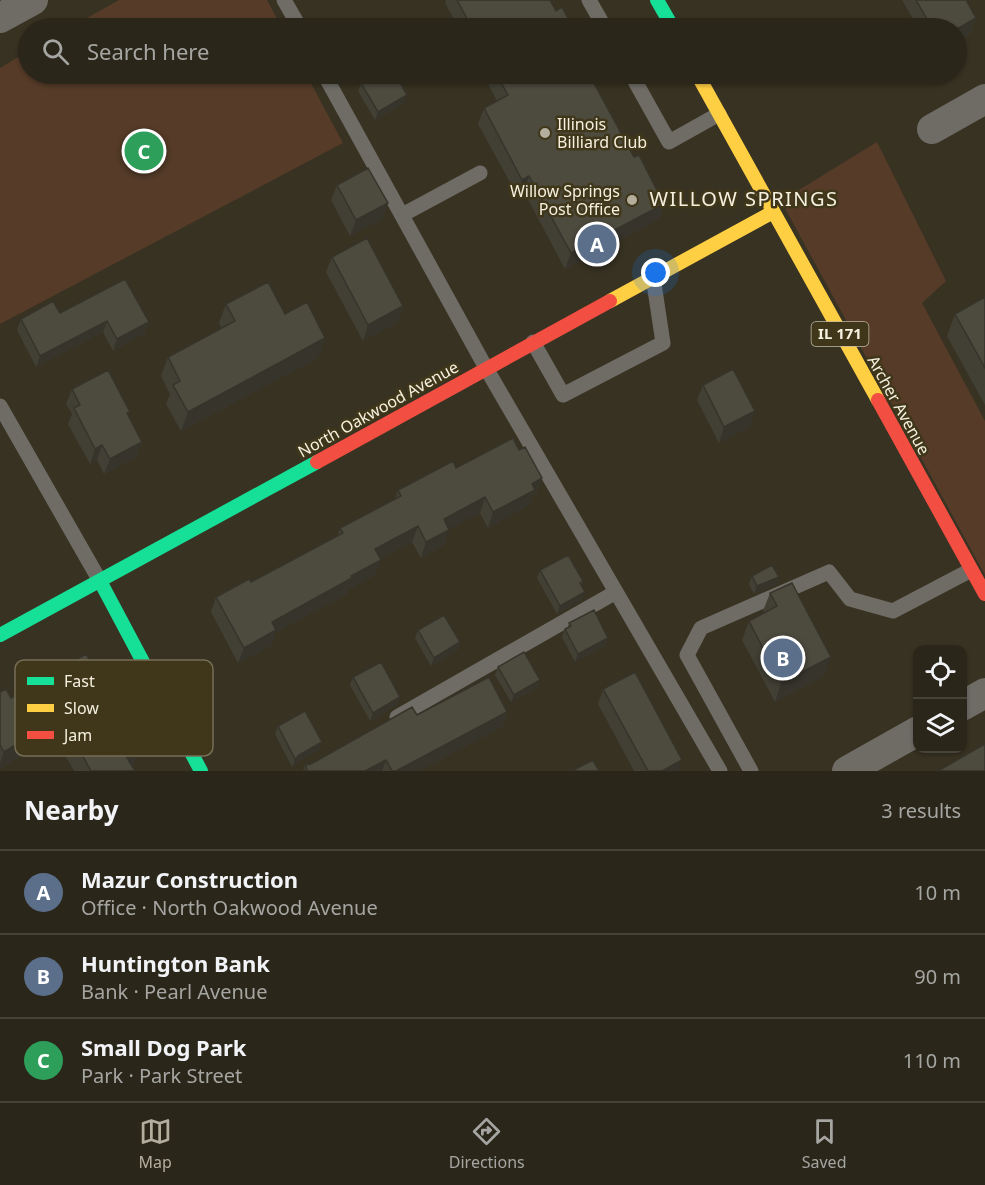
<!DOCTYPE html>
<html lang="en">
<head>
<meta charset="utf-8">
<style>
  :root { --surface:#2a261a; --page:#322e23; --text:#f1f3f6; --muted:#a5a5a2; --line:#464339; --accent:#b3ae9d }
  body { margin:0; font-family:"Noto Sans",sans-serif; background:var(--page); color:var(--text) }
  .controls { position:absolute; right:18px; bottom:18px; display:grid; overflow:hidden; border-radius:12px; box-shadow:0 2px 4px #0004 }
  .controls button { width:54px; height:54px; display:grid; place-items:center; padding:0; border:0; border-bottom:2px solid var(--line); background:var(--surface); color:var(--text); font:30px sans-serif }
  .you { position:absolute; left:656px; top:273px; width:21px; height:21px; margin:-15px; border:4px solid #fff; border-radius:50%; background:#1a73e8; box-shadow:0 0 0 9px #1a73e833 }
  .badge { display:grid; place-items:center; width:39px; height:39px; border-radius:50%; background:var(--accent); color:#fff; font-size:20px; font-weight:700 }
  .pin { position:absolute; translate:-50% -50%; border:3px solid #fff; box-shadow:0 2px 6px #0006 }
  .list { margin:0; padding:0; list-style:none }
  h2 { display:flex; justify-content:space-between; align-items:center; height:78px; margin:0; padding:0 24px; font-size:26px }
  h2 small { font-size:20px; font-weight:400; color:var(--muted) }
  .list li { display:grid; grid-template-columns:39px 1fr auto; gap:18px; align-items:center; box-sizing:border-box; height:84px; padding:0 24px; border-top:2px solid var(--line) }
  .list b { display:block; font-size:22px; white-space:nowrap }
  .list p { margin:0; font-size:20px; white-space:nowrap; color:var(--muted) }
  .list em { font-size:20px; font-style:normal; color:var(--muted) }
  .icon { flex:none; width:33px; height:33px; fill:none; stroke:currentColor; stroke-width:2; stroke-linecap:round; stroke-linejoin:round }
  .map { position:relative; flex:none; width:985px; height:771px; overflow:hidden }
  .search { position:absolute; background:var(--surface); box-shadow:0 2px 4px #0004; left:18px; right:18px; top:18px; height:66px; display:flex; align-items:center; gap:15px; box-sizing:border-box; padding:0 21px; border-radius:33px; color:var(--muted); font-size:22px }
  .sheet { height:330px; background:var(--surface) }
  nav { display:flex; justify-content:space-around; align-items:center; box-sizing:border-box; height:84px; border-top:2px solid var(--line); background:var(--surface); font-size:16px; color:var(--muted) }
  nav a { display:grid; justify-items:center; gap:3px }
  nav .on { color:var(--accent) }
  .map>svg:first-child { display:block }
  .green { fill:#553b28 }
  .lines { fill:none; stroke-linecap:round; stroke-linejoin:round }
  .lane { stroke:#6f6c66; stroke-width:15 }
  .street { stroke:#6f6c66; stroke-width:30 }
  .fast { stroke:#16e098; stroke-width:14 }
  .slow { stroke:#ffcf43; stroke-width:14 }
  .jam { stroke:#f24e42; stroke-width:14 }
  .wall { fill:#424035 }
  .shaded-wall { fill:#36342b }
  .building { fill:#4d4a3e; stroke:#36342b; stroke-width:1.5 }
  .poi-dot { fill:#b3ae9d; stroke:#40371a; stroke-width:2 }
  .labels { text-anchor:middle; stroke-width:5; stroke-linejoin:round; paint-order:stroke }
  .shield { fill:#40371a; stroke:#bfb8a4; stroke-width:1.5 }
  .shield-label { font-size:15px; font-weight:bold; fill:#f5f0df }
  .poi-label { font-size:16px; fill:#f5f0df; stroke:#40371a; text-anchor:start }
  .street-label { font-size:16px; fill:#f5f0df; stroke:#40371a }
  .quarter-label { font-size:20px; letter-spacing:1.5px; fill:#f5f0df; stroke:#40371a }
  .key { fill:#40371a; stroke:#766e55; stroke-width:1.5 }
  .key-label { font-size:16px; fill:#f5f0df }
</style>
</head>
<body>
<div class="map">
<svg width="985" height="771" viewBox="0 0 985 771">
  <rect width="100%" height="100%" fill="#383222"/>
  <path class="green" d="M119,0H267L282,28H69Z
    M28,51V74H306L343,143L0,324V68Z
    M877,142L946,281L922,303L985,421V575L781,201Z"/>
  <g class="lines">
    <path class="lane" d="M284,0L300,28
      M589,0L605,28
      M324,74L486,368L720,771
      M631,74L669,142L719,114
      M402,215L480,173
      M533,342L563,395L663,343L653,277
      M0,406L100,581
      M397,717L616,592
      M751,771L687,655L701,628L829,572L850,599L893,611L971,570"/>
    <path class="street" d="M0,18L33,0
      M932,129L985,99
      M962,706L985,693
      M847,771L918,731"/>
    <path class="fast" d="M657,0L673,28
      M100,581L201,771
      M0,635L317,462"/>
    <path class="slow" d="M697,74L878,400
      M610,301L773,212"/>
    <path class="jam" d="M878,400L985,594
      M317,462L610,301"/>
  </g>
  <path class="wall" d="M446,0H550L556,11L573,28H459L445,3Z
    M902,0H966L976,18L971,33L957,42V28H918Z
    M483,74H589L634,157L664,204L659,219L565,269L524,192L517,195L478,124L484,108L497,101Z
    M361,83L404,103L375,120L358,91Z
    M337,185L388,203L382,219L350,236L331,200Z
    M332,257L403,306L398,322L363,341L326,272Z
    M985,297V405L947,336L955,314Z
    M226,304L285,314L325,338L318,358L181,431L166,404L170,394L161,376L168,357L222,329L219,323Z
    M60,313L149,322L144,334L113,351L103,332L36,367L17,330L21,319Z
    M703,385L750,427L719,443L697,400Z
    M72,389L128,416L142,442L136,457L104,474L97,460L90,464L68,424L72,414L66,404Z
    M519,450L542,478L536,494L533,495L529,505L488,528L480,513L449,529L444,545L421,558L412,542L380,559L375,575L348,590L347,594L276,632L271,646L238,663L211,612L216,597L251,582L337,536L340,528L395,499L398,490L456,468Z
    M540,570L583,581L581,586L582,600L557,614L537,578Z
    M752,576L779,577L776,585L754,594L749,584Z
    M770,593L824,676L775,702L742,640L749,621L764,613L763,611Z
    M569,623L608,638L605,646L575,662L562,637L565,629L568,627Z
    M418,630L460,642L458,650L431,666L415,638Z
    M498,667L540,680L537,688L511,702L495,675Z
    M353,677L400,697L397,705L370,721L350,685Z
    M101,681L96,696L135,771H74L54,735L0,769V692L11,698Z
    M603,689L678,771H634L598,704Z
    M507,712L502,727L419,771H303L305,765L311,764L417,715Z
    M278,726L322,742L319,750L296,763L292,767L275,734Z"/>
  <path class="shaded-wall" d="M976,18L971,33L957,42V29Z
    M407,95L404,103L375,120L378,112Z
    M529,176L524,192L517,195L522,180Z
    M388,203L382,219L350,236L356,220Z
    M664,204L659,219L565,269L571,253Z
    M403,306L398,322L363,341L368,325Z
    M107,321L103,332L36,367L40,356Z
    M149,322L144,334L113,351L117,339Z
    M325,338L318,358L181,431L188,412Z
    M755,411L750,427L719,443L724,427Z
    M142,442L136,457L104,474L110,459Z
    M102,445L97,460L90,464L95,449Z
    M542,478L536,494L533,495L529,505L488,528L493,512L532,484Z
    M485,497L480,513L438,535L444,519Z
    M418,526L412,542L370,565L375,549Z
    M449,530L444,545L421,558L426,542Z
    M381,560L375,575L348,590L347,594L276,632L271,646L238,663L244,648L272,622Z
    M779,577L776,585L754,594L757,586Z
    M585,592L582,600L557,614L560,606Z
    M608,638L605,646L575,662L578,654Z
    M460,642L458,650L431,666L434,658Z
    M831,657L824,676L775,702L781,683Z
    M540,680L537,688L511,702L514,695Z
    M101,681L94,699L91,687Z
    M400,697L397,705L370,721L373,713Z
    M507,712L502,727L419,771H396Z
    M61,717L54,735L0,769V763L4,752Z
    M322,742L319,750L296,763L292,767L295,759L299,755Z
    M140,748L133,767L126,771V756Z
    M386,760L382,771H365Z
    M682,760L678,771H662Z"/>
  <path class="building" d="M457,0H550L556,11L562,7L573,28H472Z
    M916,0H966L976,18L957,29V28H932Z
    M376,74H395L407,95L378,112L361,83Z
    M496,74H589L634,157L639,155L664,204L571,253L529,176L522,180L484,108L508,95Z
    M368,168L388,203L356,220L337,185Z
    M367,238L403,306L368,325L332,257Z
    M125,279L149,322L117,339L107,321L40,356L21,319L53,301L60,313Z
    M268,282L285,314L307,302L325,338L188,412L173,385L180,381L168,357L235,321L226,304Z
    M985,297V368L955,314Z
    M733,369L755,411L724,427L703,385Z
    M108,370L130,412L127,413L142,442L110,459L102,445L95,449L74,408L80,405L72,389Z
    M513,438L519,450L525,447L542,478L532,484L535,490L493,512L485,497L444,519L449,530L426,542L418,526L375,549L381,560L351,576L352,578L272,622L276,630L244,648L216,597L249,579L251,582L343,533L340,528L401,496L398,490L453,461L456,468Z
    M568,555L583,581L580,583L585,592L560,606L540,570Z
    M772,565L779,577L757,586L752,576Z
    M792,583L831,657L781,683L749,621L777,606L770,593Z
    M594,610L608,638L578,654L565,629L571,626L569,623Z
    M444,615L460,642L434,658L418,630Z
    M524,652L540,680L514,695L498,667Z
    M86,654L101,681L91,687L113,727L124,721L140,748L126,756L135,771H91L61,717L4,752L0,745V692L6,689L11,698Z
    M381,662L400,697L373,713L353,677Z
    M635,672L682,760L662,771H648L603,689Z
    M489,677L507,712L396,771H392L386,760L365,771H304L307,769L305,765L311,764L412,707L417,715Z
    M305,711L322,742L299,755L295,759L278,726Z
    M985,744V771H938Z
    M593,760L599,771H572Z"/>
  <g class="poi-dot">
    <circle cx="545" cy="133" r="6"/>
    <circle cx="632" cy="200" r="6"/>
  </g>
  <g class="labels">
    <rect class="shield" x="811.5" y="322" width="57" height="24" rx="4.5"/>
    <g class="shield-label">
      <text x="840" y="339">IL 171</text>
    </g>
    <g class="poi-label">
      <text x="557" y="130">Illinois<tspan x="557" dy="18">Billiard Club</tspan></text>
      <text x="620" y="197" text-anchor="end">Willow Springs<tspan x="620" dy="18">Post Office</tspan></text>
    </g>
    <g class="street-label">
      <text transform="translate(899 405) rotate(61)" y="6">Archer Avenue</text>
      <text transform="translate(378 409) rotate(-29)" y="6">North Oakwood Avenue</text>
    </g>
    <g class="quarter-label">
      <text x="744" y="206">WILLOW SPRINGS</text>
    </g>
  </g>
  <rect x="15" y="660" width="198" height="96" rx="9" class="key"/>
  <rect x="27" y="677" width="27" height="8" fill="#16e098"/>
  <rect x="27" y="704" width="27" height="8" fill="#ffcf43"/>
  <rect x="27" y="731" width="27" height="8" fill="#f24e42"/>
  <g class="key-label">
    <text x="64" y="687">Fast</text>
    <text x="64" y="714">Slow</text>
    <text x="64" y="741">Jam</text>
  </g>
</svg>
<div class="controls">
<button><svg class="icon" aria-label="locate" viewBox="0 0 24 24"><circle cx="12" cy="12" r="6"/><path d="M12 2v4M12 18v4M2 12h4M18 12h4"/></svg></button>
<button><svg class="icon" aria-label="layers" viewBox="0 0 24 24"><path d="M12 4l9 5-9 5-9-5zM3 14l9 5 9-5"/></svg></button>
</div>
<div class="you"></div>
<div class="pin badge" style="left:597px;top:244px;background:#5c6f8a">A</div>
<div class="pin badge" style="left:783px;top:658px;background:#5c6f8a">B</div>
<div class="pin badge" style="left:144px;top:151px;background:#2e9e5b">C</div>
<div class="search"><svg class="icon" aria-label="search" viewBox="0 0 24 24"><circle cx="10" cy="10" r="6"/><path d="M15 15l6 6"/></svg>Search here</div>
</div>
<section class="sheet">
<h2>Nearby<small>3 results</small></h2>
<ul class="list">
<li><span class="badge" style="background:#5c6f8a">A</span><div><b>Mazur Construction</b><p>Office · North Oakwood Avenue</p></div><em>10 m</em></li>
<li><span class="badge" style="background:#5c6f8a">B</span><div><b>Huntington Bank</b><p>Bank · Pearl Avenue</p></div><em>90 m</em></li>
<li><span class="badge" style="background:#2e9e5b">C</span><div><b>Small Dog Park</b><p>Park · Park Street</p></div><em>110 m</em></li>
</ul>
</section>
<nav>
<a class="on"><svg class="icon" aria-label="map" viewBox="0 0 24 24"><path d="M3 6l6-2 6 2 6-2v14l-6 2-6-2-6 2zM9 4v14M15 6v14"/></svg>Map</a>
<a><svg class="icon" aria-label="directions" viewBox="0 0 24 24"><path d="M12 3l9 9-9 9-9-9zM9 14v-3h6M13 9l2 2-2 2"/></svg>Directions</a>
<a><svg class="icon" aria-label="saved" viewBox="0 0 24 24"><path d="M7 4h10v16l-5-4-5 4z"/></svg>Saved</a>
</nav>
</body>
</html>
